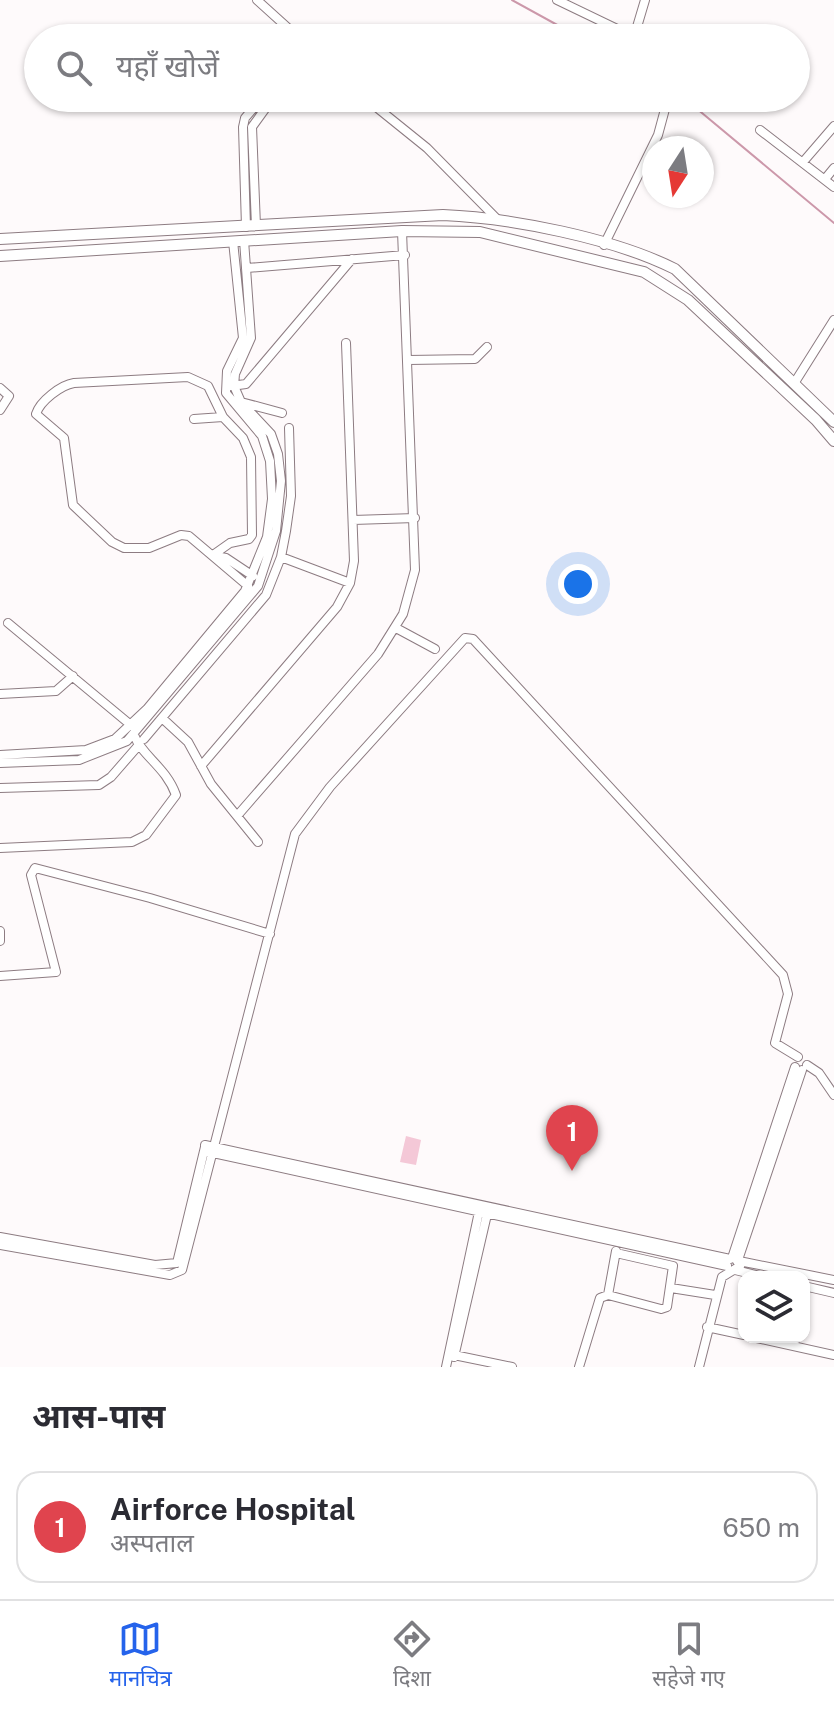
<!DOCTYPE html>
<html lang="hi">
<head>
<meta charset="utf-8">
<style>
  :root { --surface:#fff; --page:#f2f2f3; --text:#2b2b33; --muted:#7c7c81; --line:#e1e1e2; --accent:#2563eb }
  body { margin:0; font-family:"Public Sans","Noto Sans Devanagari",sans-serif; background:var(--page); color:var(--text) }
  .controls { position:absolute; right:24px; bottom:24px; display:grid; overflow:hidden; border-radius:16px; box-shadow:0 2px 6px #0004 }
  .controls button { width:72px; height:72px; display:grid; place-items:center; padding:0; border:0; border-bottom:2px solid var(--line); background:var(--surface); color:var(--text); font:40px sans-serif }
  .compass { position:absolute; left:642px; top:136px; width:72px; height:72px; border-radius:50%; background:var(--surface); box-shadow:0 2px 6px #0004; rotate:192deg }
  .you { position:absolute; left:578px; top:584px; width:28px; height:28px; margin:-20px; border:6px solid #fff; border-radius:50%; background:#1a73e8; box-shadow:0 0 0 12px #1a73e833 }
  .badge { display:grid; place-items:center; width:52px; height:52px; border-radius:50%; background:var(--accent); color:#fff; font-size:26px; font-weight:700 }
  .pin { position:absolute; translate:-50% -66px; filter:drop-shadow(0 2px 4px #0008) }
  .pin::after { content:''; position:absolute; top:42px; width:28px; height:24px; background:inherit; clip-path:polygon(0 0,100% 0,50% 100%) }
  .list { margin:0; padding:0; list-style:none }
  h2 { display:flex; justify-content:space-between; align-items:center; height:104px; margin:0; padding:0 32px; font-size:34px }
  h2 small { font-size:26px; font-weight:400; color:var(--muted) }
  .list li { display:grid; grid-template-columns:52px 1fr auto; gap:24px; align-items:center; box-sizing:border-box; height:112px; margin:0 16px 16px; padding:0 16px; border:2px solid var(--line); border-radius:24px }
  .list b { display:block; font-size:30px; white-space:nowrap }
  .list p { margin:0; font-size:26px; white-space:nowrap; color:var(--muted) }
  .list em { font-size:26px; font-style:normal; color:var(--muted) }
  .icon { flex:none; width:44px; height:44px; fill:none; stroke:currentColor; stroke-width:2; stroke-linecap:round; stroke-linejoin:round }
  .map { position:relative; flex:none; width:834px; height:1367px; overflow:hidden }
  .search { position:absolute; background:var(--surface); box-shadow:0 2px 6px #0004; left:24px; right:24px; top:24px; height:88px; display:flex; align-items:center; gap:20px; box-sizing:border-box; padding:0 28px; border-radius:44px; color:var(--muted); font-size:30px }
  .sheet { height:232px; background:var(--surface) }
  nav { display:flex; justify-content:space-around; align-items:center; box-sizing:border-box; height:112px; border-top:2px solid var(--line); background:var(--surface); font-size:22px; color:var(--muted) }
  nav a { display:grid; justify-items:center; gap:4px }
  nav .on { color:var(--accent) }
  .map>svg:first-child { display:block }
  .green { fill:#f4c8d7 }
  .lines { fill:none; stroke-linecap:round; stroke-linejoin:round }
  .stream { stroke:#cc98aa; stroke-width:2 }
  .minor-casing { stroke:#8d7c82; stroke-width:10 }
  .major-casing { stroke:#8d7c82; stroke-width:12 }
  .minor { stroke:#fff; stroke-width:8 }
  .major { stroke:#fff; stroke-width:10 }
</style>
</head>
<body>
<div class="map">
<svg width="834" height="1367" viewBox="0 0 834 1367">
  <rect width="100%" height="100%" fill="#fefafb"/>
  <path class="green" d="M406,1136L421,1140L416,1165L400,1162Z"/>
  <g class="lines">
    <path class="stream" d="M512,0L581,38
      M684,98L834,223"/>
    <defs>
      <path id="minor" d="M257,0L299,38
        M557,0L634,37L645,0
        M365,98L427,148L498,220
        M760,130L834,187
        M803,162L834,126
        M825,179L834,168
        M256,226L252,127L273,98
        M246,227L243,127L245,118L262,98
        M604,245L658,135L668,98
        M247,268L405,255
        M408,360L475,359L487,347
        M795,382L834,320
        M231,386L246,384L352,259
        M0,388L9,396L0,410
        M241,402L282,413
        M194,419L223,417
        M353,520L415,518
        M213,555L230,543L249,539L252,535L251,457L243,438L223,417L208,386L188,377L74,383C61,385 40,401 36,414L64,438L73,505L112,542L124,548H149L181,535L189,536L248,586
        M215,556L226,558L253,576
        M281,557L350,583
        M8,623L132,726
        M396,628L435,649
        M0,694L56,691L73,676
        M162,718L188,742L211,784L258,842
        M144,739L266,595L281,557L286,531L291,496L289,428
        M0,755L86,750L115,739L147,709L245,591L267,537L272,499L270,461L262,436L226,393L227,371L243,338L233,241
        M0,763L79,760L127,741L258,586L276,531L281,481L278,454L271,434L241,402L234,386L235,374L251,338L244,240
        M201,766L337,607L350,583L354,561L346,343
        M0,788L99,785L111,777L138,746
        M237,816L378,654L403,614L415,570L402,231
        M0,848L132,842L146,835L176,795C166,767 142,756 134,735
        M0,931V941
        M0,976L56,972L31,875L35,868L150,898L270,934
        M807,1065L819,1073L834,1095
        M205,1145L730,1259
        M204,1151L727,1266
        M0,1237L155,1265L177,1263L205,1147
        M0,1245L170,1275L182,1270L295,834L330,787L465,638L473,639L783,975L788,994L775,1043L798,1057
        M732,1258L795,1067
        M738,1260L802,1070
        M739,1261L834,1280
        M735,1270L764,1277
        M804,1286L834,1293
        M671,1288L715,1295
        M608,1295L616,1251
        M707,1327L744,1335
        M752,1337L834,1355
        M454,1355L512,1367
        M454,1357L488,1210
        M446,1367L480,1207
        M579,1367L600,1298L608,1295L661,1309L667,1307L673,1266L616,1253
        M699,1367L722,1277L740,1266L735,1258"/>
      <path id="major" d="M0,239L443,215C512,218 613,238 675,269L834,422
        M0,256L402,231L480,232L644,272L688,300L816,420L834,441"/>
    </defs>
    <use href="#minor" class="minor-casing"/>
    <use href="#major" class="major-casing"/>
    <use href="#minor" class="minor"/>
    <use href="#major" class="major"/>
  </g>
</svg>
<div class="controls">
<button><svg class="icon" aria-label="layers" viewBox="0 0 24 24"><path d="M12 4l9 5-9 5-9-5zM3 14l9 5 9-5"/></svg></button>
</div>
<svg class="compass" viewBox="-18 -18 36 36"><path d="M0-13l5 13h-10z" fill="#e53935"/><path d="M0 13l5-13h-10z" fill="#7c7c81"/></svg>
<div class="you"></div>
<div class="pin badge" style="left:572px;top:1171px;background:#e0444e">1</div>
<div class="search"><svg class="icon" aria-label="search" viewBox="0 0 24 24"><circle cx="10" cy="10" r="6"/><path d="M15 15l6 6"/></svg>यहाँ खोजें</div>
</div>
<section class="sheet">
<h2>आस-पास<small></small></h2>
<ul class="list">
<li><span class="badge" style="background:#e0444e">1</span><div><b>Airforce Hospital</b><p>अस्पताल</p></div><em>650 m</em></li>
</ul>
</section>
<nav>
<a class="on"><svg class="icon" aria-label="map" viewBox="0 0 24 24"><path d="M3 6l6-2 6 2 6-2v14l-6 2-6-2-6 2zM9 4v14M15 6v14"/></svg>मानचित्र</a>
<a><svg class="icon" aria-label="directions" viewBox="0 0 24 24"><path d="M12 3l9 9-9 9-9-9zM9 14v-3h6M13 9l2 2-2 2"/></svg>दिशा</a>
<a><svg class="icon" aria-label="saved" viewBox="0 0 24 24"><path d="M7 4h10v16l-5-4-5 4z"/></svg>सहेजे गए</a>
</nav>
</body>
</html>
